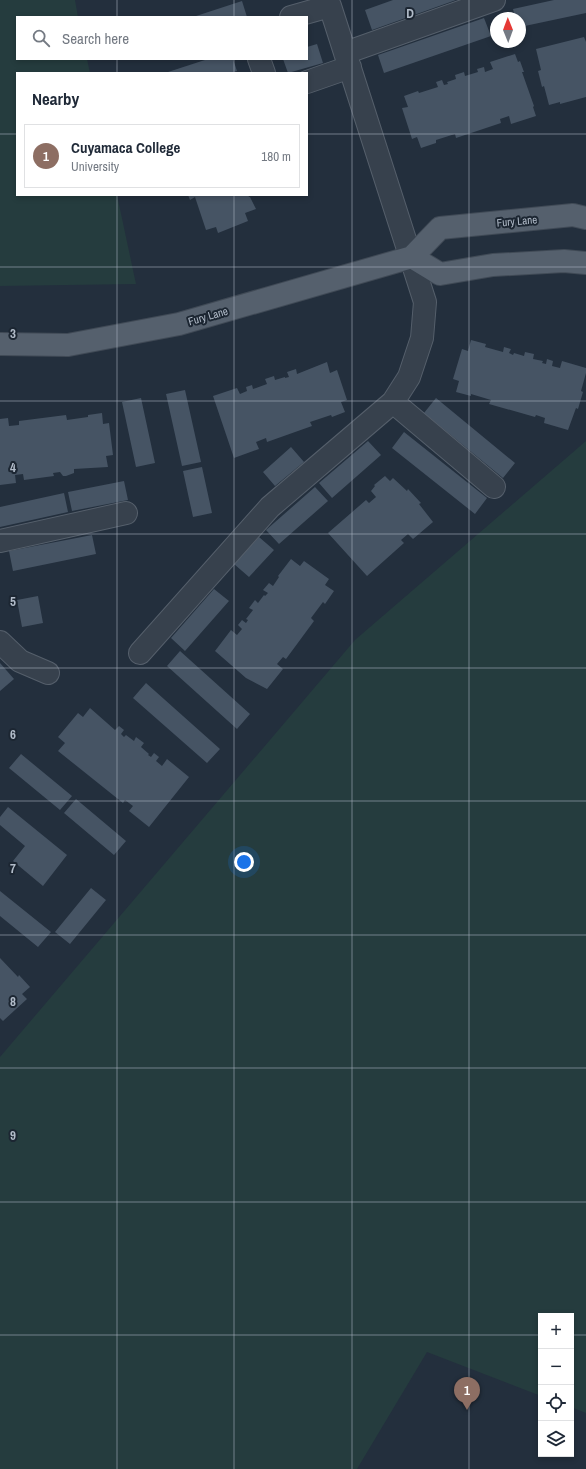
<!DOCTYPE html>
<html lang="en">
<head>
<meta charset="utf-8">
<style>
  :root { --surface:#fff; --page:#f2f2f3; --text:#1f2937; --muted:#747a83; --line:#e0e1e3; --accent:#2563eb }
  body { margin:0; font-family:"Archivo Narrow",sans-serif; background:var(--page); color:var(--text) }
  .controls { position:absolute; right:12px; bottom:12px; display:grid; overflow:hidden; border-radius:0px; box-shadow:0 2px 6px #0003 }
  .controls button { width:36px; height:36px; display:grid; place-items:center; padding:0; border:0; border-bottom:1px solid var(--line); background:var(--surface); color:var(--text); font:20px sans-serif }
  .compass { position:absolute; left:490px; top:12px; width:36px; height:36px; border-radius:50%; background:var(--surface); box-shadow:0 2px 6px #0003; rotate:359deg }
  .you { position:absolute; left:244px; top:862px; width:14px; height:14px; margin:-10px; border:3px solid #fff; border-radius:50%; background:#1a73e8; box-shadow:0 0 0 6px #1a73e833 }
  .badge { display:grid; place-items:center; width:26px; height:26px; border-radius:50%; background:var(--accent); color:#fff; font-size:13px; font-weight:700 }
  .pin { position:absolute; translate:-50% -33px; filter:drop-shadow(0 1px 2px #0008) }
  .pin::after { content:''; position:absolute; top:21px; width:14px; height:12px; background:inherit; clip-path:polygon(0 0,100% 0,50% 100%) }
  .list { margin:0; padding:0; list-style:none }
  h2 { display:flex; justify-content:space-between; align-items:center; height:52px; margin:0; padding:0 16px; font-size:17px }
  h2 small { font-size:13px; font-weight:400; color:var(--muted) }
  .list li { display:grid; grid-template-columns:26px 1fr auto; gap:12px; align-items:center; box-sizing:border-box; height:64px; margin:0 8px 8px; padding:0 8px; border:1px solid var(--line); border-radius:0px }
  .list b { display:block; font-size:15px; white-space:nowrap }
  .list p { margin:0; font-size:13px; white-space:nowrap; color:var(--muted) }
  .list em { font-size:13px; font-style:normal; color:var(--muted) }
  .icon { flex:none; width:22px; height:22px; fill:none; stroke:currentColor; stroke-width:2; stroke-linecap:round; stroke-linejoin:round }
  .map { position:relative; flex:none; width:586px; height:1469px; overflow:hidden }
  .search { position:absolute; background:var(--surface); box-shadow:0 2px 6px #0003; left:16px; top:16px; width:292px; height:44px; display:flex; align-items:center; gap:10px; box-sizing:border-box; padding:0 14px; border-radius:0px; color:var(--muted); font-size:15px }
  .panel { position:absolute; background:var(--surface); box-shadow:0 2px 6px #0003; left:16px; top:72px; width:292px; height:124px; border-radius:0px }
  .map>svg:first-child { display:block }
  .green { fill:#253c3e }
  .building { fill:#465464 }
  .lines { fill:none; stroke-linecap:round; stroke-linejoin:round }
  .minor-casing { stroke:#555f6b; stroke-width:24 }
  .major-casing { stroke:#404a56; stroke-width:24 }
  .minor { stroke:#37414d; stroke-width:22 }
  .major { stroke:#55606d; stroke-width:22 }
  .grid { fill:none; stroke:#b2bcc9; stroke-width:1; stroke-opacity:0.55 }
  .labels { text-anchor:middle; stroke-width:4; stroke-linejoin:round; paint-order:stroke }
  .street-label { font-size:11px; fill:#b2bcc9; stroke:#1c2632 }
  .grid-label { font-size:13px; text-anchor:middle; font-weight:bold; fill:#b2bcc9; stroke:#1c2632; stroke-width:4; stroke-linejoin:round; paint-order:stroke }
</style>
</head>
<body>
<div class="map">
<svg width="586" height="1469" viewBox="0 0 586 1469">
  <rect width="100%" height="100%" fill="#232f3d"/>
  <path class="green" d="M0,0H75L78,17H17V59H87L90,73H17V195H117L136,284L0,286Z
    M586,441V1413L571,1407V1316H541V1396L427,1352L357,1469H0V1057L355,640Z"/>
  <path class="building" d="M393,0H456L372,30L365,10Z
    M554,0H586V13L520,27V18H515L513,9Z
    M242,1L247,17H193Z
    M484,18L491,36L384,73L378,55Z
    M584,37L586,42V97L560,104V102L549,105L544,86L542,87L538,71L541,70L536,49Z
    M317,44L323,63L288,73L283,59H307V47Z
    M515,54L518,62L520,61L524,72H522L534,106L533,107L536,116L511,124L509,116L500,119L501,123L456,138L455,134L436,140V143L421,148L417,137L412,139L402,108L408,107L404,96L418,91L419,93L438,87L436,82L442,80L444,85L448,84L447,82L456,79L455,75L464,72L465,76L478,72L477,69L484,67L485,72L493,69L490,62Z
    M208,59H233L237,71L230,73H168V72Z
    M188,195H248L249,197H250L256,209L245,213L248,221L218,233L216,227L206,230L195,197L190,200Z
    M471,340L486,344L485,347L503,352L504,347L511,349L509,353L513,355L514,353L524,356L525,352L534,354L533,359L543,361L542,363L546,364L547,359L553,361L552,366L560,368L562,361L586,368V373L581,391L583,392L578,409L576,408L568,430L544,423L545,418L536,415L535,417L489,404L491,400L471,394V396L456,392L459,381L453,379L462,349L468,351Z
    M327,362L330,373L337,370L347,400L341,402L345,412L332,417L331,415L310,422L312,426L267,442L266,438L256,442L259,449L234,458L213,396L237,388L240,394L247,391L246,387L252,385L253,389L267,384L265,379L274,376L275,380L285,377V378L289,377L287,372L296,369L297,374Z
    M185,390L201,462L182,466L166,394Z
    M141,398L155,463L136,467L122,402Z
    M436,398L515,463L503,478L424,413Z
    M102,413L103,424L109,423L113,455L106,456L108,467L74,469V473L66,476H63L60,472L53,473L54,476L24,480L23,474L15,475L16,483L0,485V419L8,418L9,426L19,425V421L66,415L67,420L88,417V415Z
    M404,432L487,498L475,514L392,448Z
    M368,441L381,455L332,498L319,483Z
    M291,447L304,462L275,486L263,472Z
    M202,467L212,513L193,517L183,471Z
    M385,476L390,481L393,478L407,491L408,489L421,503L419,504L433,522L413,539L408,534L401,540L404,543L367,576L328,533L366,500L369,503L376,497L371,491L375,486L374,485Z
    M124,481L128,500L72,511L68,492Z
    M315,487L328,501L279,544L266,530Z
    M64,493L68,512L0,527V507Z
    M92,535L96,554L13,571L9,551Z
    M259,537L274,550L249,577L234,564Z
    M291,559L300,566L304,561L329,579L325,585L334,591L325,604L323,602L311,618L314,621L286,659L283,657L277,664L283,669L267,689L246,678L215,651L231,630L237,635L242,629L238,625L242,620L246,623L248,620L246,619L253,610L249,608L255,600L258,603L264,595L265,596L268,593L263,590L269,583L273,586L279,577L278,576Z
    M214,589L229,601L185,651L171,638Z
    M38,596L43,623L22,627L17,600Z
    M180,651L250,714L237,729L167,666Z
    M0,663L14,679L0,691Z
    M146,683L220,749L207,763L133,698Z
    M90,708L115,730L119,726L124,730L121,734L124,737L126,735L134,741L136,737L144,743L141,747L149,754L148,755L151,757L154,753L159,757L156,761L162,766L167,759L189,777L149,827L129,811L133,806L125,800L123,803L58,751L65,743L58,737L78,713L83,717Z
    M21,754L72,796L60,810L9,768Z
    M76,799L126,841L114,855L64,813Z
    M8,807L67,855L43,886L13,861L25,846L0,825V817Z
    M91,888L106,900L70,944L55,932Z
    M0,891L51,932L38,947L0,916Z
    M0,958L18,977L19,975L30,987L22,994L27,999L3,1021L0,1018Z"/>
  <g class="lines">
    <defs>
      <path id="minor" d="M291,17L330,6L425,302L422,338L409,377L393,402
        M345,53L494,0
        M259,59L264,73
        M307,82L350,67
        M0,541L126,513
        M0,642L20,661L48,673
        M140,653L270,507L393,402L494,487"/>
      <path id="major" d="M412,257L440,274L493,265L564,261L586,263
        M0,344L68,345L179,324L412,257L440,228L573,215L586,218"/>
    </defs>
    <use href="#minor" class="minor-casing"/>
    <use href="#major" class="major-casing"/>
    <use href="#minor" class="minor"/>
    <use href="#major" class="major"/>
  </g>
  <path class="grid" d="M117,0V17M234,0V17M352,0V1469M469,0V1469M117,59V73M234,59V73M0,134H17M307,134H586M117,195V1469M234,195V1469M0,267H586M0,401H586M0,534H586M0,668H586M0,801H586M0,935H586M0,1068H586M0,1202H586M0,1335H541M571,1335H586"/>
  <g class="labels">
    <g class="street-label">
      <text transform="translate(517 221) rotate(-5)" y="4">Fury Lane</text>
      <text transform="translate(208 316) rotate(-16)" y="4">Fury Lane</text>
    </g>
  </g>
  <g class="grid-label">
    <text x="410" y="18">D</text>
    <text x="13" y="338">3</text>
    <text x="13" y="472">4</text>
    <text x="13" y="606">5</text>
    <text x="13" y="739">6</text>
    <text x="13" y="873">7</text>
    <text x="13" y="1006">8</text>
    <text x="13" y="1140">9</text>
  </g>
</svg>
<div class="controls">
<button>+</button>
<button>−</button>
<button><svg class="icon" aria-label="locate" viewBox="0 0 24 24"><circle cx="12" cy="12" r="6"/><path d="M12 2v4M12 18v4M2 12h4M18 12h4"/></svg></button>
<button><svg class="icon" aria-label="layers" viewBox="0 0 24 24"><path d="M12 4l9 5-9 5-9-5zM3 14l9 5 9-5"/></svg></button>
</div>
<svg class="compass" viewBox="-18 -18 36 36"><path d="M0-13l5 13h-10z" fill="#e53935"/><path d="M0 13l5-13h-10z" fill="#747a83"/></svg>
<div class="you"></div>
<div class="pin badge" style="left:467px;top:1410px;background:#8d6e63">1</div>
<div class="search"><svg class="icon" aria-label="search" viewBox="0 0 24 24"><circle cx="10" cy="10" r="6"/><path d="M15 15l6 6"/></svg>Search here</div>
<section class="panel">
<h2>Nearby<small></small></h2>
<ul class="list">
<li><span class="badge" style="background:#8d6e63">1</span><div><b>Cuyamaca College</b><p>University</p></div><em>180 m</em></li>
</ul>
</section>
</div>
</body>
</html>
